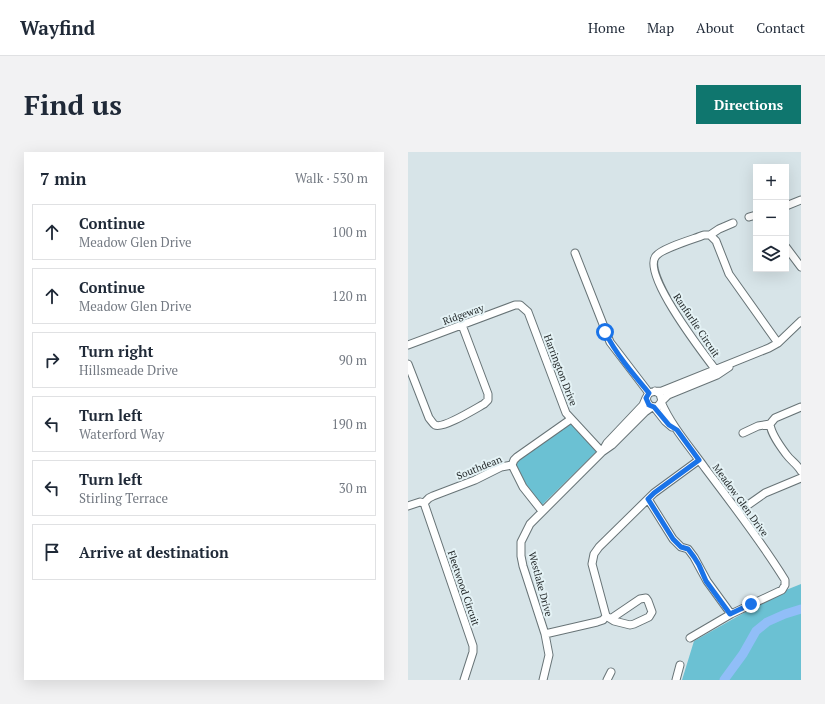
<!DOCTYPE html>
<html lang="en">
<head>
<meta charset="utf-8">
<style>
  :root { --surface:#fff; --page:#f2f2f3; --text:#1f2937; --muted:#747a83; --line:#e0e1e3; --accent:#0f766e }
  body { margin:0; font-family:"PT Serif",serif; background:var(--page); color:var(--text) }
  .controls { position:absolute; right:12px; top:12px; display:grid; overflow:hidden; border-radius:0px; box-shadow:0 4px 16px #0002 }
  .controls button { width:36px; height:36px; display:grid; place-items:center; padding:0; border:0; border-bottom:1px solid var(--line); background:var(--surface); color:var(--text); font:20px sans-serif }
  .stop { position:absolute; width:12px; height:12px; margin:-9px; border:3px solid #1a73e8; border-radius:50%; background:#fff }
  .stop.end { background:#1a73e8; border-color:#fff; box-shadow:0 1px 4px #0008 }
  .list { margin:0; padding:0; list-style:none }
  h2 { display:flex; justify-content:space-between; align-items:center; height:52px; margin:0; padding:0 16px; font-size:17px }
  h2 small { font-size:13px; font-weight:400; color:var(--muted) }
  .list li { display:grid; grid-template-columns:26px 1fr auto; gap:12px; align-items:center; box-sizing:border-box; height:56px; margin:0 8px 8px; padding:0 8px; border:1px solid var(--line); border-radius:0px }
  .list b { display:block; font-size:15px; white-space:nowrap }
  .list p { margin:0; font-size:13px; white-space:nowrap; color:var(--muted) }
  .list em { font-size:13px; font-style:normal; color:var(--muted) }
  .icon { flex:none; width:22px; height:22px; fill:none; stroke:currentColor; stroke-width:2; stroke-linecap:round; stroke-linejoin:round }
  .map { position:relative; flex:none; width:393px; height:528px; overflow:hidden; border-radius:0px }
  header { display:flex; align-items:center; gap:24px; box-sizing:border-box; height:56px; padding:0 20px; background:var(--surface); border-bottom:1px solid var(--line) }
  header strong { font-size:19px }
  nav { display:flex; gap:22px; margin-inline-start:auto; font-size:14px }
  .intro { display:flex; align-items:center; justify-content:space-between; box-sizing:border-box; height:96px; padding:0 24px }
  h1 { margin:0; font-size:28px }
  .button { padding:10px 18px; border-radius:0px; background:var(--accent); color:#fff; font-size:14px; font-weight:700 }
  main { display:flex; gap:24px; padding:0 24px }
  aside { flex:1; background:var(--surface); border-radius:0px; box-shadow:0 4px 16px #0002 }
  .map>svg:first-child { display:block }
  .green { fill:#6bc1d3 }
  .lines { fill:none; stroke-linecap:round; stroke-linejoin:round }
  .river { stroke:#91bef8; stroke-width:9 }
  .minor-casing { stroke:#687477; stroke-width:9 }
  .minor { stroke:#fff; stroke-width:7 }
  .route { stroke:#1a73e8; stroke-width:5 }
  .labels { text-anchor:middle; stroke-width:4; stroke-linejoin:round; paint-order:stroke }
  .street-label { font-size:10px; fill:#1e2324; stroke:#e4f2f5 }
</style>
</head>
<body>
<header>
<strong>Wayfind</strong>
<nav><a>Home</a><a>Map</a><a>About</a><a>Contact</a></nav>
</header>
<div class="intro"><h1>Find us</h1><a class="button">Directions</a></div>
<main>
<aside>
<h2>7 min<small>Walk · 530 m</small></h2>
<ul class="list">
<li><svg class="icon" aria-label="ahead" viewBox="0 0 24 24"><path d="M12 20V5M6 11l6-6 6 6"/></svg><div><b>Continue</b><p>Meadow Glen Drive</p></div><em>100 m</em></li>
<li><svg class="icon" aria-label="ahead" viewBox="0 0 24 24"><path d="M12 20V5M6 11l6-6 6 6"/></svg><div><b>Continue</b><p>Meadow Glen Drive</p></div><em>120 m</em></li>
<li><svg class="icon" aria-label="right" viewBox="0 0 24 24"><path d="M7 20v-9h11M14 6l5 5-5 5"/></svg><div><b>Turn right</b><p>Hillsmeade Drive</p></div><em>90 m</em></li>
<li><svg class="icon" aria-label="left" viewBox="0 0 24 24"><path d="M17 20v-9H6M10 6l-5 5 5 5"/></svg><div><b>Turn left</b><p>Waterford Way</p></div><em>190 m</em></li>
<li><svg class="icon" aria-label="left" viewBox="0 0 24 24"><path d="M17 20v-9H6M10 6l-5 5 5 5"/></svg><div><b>Turn left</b><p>Stirling Terrace</p></div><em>30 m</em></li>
<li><svg class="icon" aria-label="arrive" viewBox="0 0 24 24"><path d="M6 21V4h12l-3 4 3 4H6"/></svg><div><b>Arrive at destination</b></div></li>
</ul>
</aside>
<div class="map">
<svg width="393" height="528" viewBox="0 0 393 528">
  <rect width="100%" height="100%" fill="#d7e4e8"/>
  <path class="green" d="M162,271L189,299L131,356L132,351L119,334L108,313L110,309Z
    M393,432V528H274L286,489L373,440Z"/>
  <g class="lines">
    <path class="river" d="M316,528L335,502L348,479L359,470L377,462L393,457"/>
    <defs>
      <path id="minor" d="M378,54L393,48
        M341,65L348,63
        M302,83L311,77L325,71
        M378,95L393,115
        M167,101L202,190L241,241
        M0,193L107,153H112L120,160L158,261L194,300
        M0,212L21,266C23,268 25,272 27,273C35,277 67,257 76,252L80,248V242L54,173
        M307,217C295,201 233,121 248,104C254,96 286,87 296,83H302L308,89L321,122L370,191
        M247,239L252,242L254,249L250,254C239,258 234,243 244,240C247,239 251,239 254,239L361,196L370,191L393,169
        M254,249L260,243L309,223L321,215
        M253,250C264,275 282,295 297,316C325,353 353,389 377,428V433L374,438L323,462L282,486
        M246,255L257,269L264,275
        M393,255L367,266L362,272C363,282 372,294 378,302C383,309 389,312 393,319
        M335,281L350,274L362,272
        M195,298L199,291L235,253L238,246
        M104,313L115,335L134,359
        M240,347L265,387L273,395L280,397L286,405L299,429L323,462
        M16,351L65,494V500L56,528
        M0,354L12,350L16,351L21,346L25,344L67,328L93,315L104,313L106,308L109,305L163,267
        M330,360L357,341L393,326
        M198,464L184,412L186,402L191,395L246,341L291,308
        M198,464L206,469L222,473L226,472L241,465L244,460L240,449L238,446L232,447L204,466
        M137,482L189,470L195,468L198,464
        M135,528L141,503L137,482L115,414L113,404V390L122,372L194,300L204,293L237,260L244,255
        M199,528L203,520
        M268,528L272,513"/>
    </defs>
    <use href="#minor" class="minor-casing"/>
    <use href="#minor" class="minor"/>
  </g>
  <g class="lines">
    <path class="route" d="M197,180C208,202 225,222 241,241L238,246L241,253L246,255L261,273L269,278L291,308L246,341L240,347L265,387L273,395L280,397L286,405L291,413L298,429L322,462L343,452"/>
  </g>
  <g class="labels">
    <g class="street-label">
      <text transform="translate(55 162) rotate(-20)" y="4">Ridgeway</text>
      <text transform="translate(289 173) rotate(56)" y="4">Ranfurlie Circuit</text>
      <text transform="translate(153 218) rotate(69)" y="4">Harrington Drive</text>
      <text transform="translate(71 315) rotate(-22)" y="4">Southdean</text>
      <text transform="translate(333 348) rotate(54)" y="4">Meadow Glen Drive</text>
      <text transform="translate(133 432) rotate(75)" y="4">Westlake Drive</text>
      <text transform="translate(56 436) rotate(71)" y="4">Fleetwood Circuit</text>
    </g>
  </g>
</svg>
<div class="controls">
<button>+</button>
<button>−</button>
<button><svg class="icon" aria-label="layers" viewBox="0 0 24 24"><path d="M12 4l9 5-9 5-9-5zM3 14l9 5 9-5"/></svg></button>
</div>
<div class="stop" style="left:197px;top:180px"></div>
<div class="stop end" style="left:343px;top:452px"></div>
</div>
</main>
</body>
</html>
